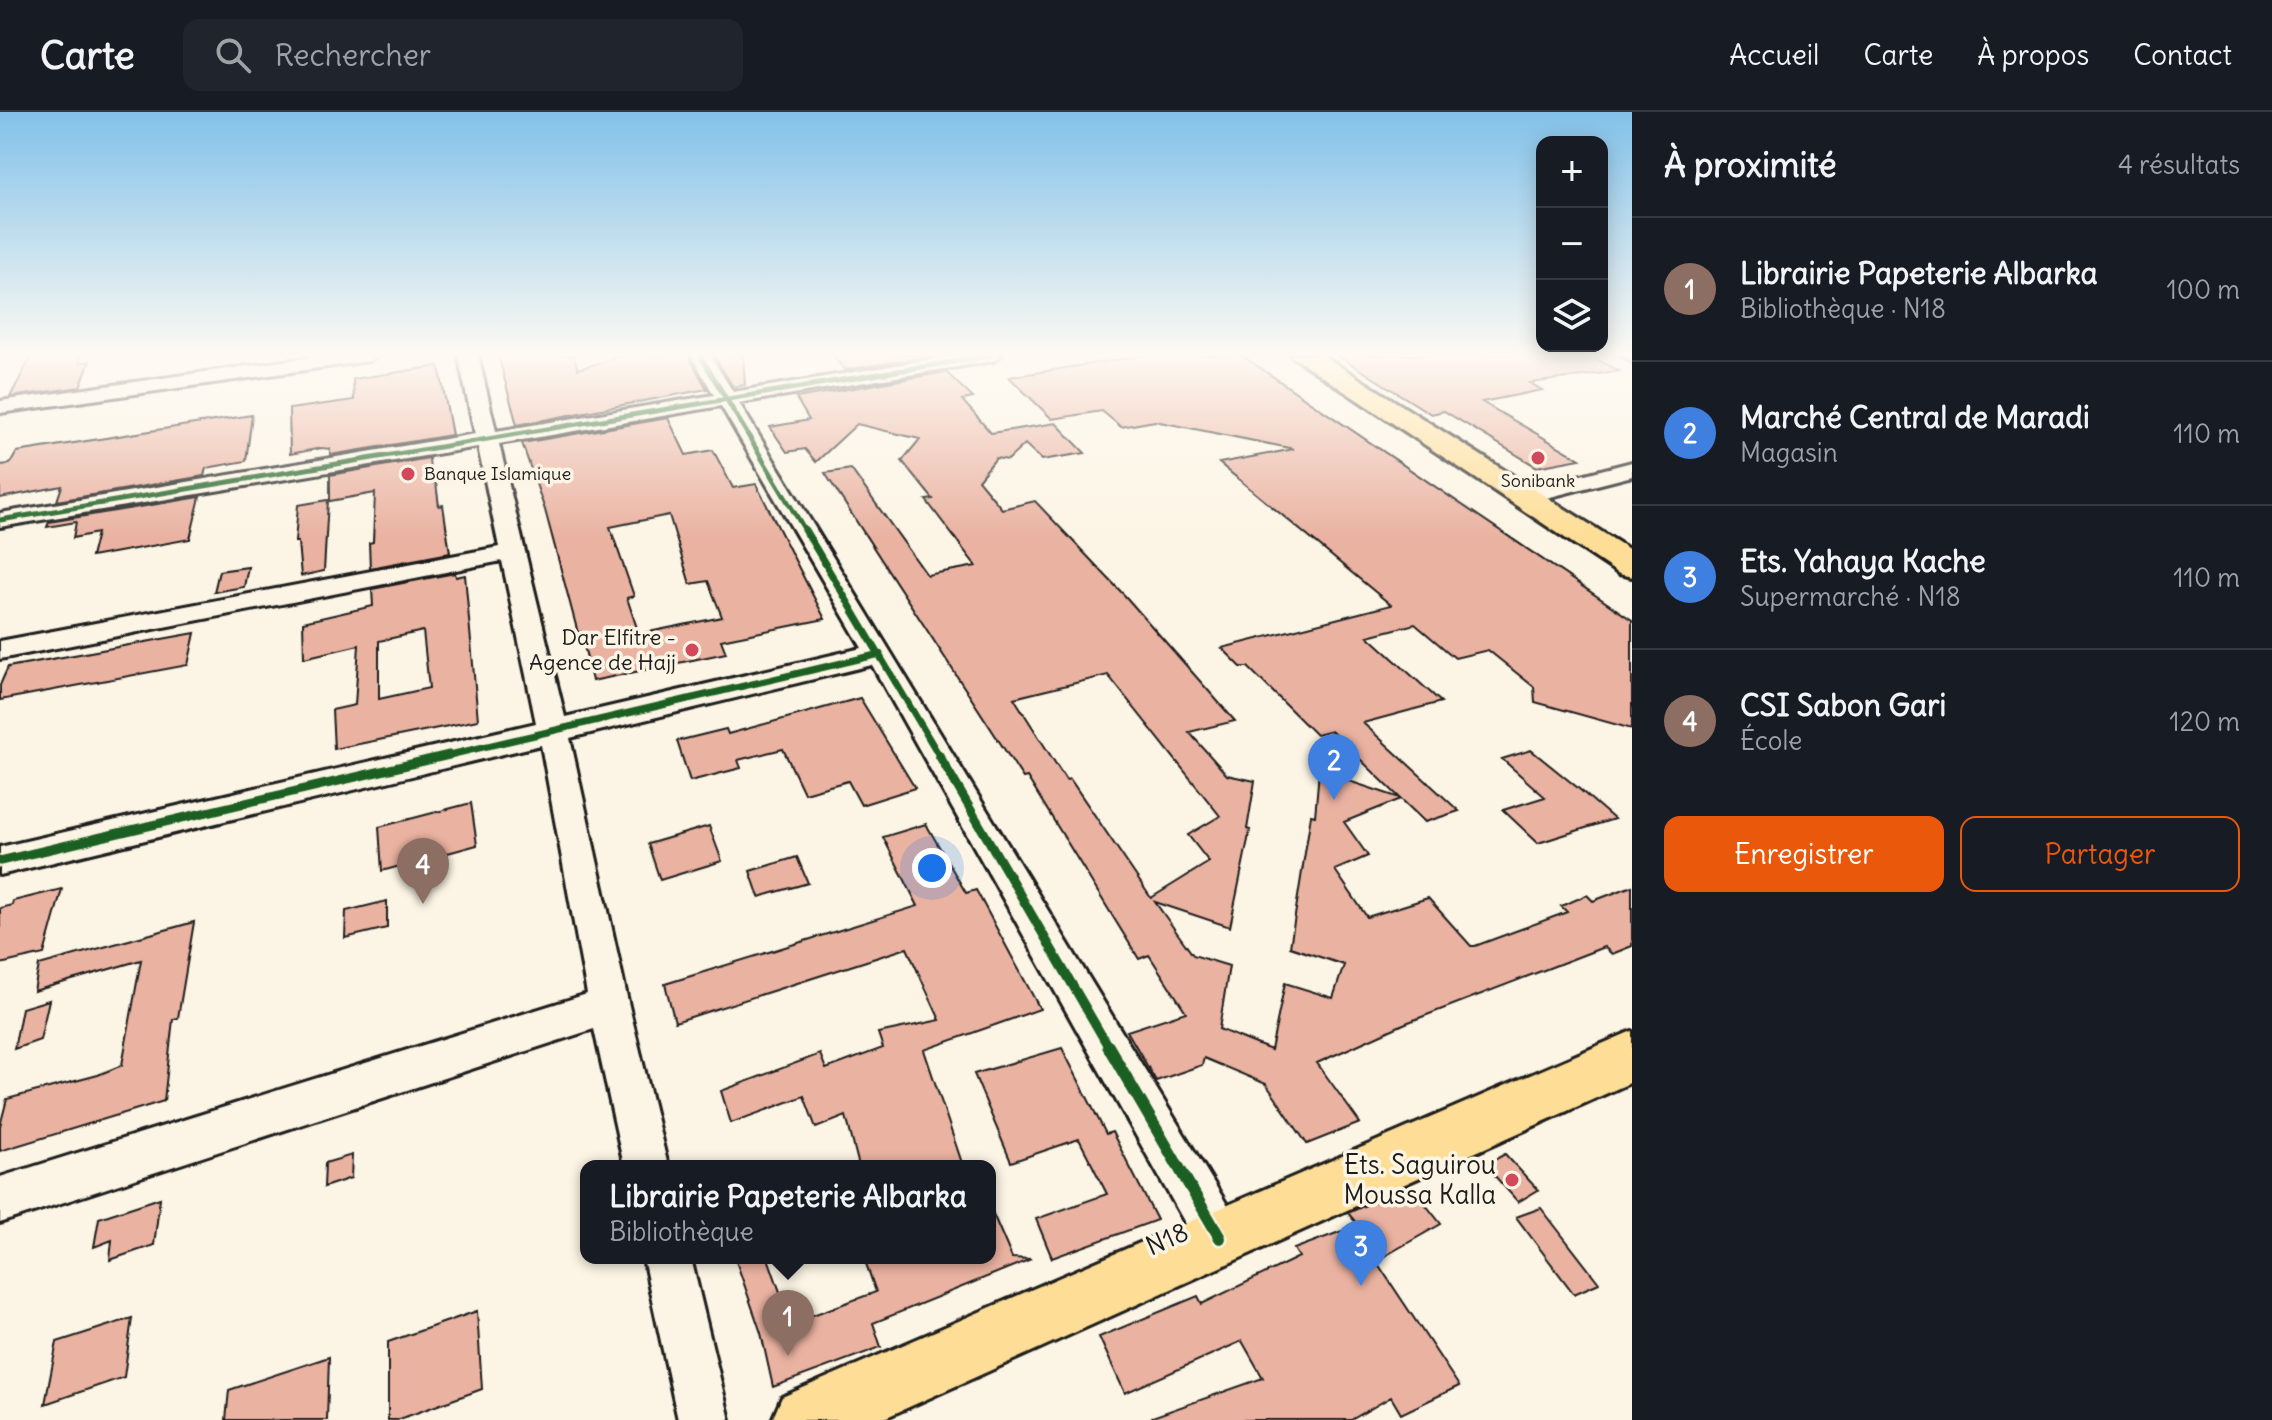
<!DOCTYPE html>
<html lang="fr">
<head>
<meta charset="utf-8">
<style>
  :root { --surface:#171b24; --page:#20242c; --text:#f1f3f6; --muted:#9ea1a6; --line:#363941; --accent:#ea580c }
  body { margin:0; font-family:Delius,sans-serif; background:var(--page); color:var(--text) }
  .controls { position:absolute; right:24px; top:24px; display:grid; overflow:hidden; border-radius:16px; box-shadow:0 4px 20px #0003 }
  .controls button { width:72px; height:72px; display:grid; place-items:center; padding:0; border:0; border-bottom:2px solid var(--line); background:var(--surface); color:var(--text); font:40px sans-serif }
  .you { position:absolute; left:932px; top:756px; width:28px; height:28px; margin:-20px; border:6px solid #fff; border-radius:50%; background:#1a73e8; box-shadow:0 0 0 12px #1a73e833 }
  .badge { display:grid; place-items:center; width:52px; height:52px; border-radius:50%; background:var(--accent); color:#fff; font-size:26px; font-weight:700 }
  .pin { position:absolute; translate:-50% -66px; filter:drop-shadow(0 2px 4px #0008) }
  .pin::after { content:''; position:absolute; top:42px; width:28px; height:24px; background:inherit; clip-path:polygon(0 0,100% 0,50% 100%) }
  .popup { position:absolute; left:580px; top:1048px; width:416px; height:104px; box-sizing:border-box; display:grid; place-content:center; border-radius:16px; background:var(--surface); filter:drop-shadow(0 2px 6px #0005); font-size:26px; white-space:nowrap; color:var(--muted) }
  .popup b { font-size:30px; color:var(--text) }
  .popup::after { content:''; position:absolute; left:50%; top:100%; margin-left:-16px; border:16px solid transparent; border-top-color:var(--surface) }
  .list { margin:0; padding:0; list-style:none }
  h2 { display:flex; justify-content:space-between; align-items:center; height:104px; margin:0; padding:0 32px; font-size:34px }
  h2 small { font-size:26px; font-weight:400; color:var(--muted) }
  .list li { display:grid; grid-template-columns:52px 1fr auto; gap:24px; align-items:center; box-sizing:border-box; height:144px; padding:0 32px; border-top:2px solid var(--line) }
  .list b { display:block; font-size:30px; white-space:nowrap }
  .list p { margin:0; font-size:26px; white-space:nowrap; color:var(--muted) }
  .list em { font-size:26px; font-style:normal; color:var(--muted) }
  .actions { display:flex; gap:16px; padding:24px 32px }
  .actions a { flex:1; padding:18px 0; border:2px solid var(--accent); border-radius:16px; text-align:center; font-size:28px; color:var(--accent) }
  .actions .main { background:var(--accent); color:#fff }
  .icon { flex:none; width:44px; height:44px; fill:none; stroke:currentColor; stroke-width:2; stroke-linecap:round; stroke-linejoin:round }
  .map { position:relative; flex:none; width:1632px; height:1308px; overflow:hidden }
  header { display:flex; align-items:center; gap:48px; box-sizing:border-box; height:112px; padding:0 40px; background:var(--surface); border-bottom:2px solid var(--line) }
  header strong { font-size:38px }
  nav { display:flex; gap:44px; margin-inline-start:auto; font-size:28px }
  .search { width:560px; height:72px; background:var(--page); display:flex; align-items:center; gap:20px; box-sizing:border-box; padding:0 28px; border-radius:16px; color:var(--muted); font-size:30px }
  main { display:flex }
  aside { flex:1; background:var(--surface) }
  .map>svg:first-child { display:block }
  .building { fill:#eab2a1; stroke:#1c1c1c; stroke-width:2; fill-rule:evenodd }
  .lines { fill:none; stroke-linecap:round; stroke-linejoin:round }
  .minor-casing { stroke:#1c1c1c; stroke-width:6 }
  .major-casing { stroke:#1c1c1c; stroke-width:6 }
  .highway-casing { stroke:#1c1c1c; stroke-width:6 }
  .minor { fill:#fcf5e5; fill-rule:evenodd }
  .major { fill:#fedd96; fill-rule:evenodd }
  .highway { fill:#fedd96; fill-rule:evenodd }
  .cycleway-far3-casing { stroke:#fcf5e5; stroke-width:8 }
  .cycleway-far2-casing { stroke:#fcf5e5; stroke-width:11 }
  .cycleway-far1-casing { stroke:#fcf5e5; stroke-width:14 }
  .cycleway-casing { stroke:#fcf5e5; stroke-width:17 }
  .cycleway-far3 { stroke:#1b5e20; stroke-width:5 }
  .cycleway-far2 { stroke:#1b5e20; stroke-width:7 }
  .cycleway-far1 { stroke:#1b5e20; stroke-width:9 }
  .cycleway { stroke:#1b5e20; stroke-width:12 }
  .poi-dot { fill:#d1495b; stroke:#fcf5e5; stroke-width:3 }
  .labels { text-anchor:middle; stroke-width:7; stroke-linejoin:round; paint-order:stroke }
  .far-poi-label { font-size:18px; fill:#1c1c1c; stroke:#fcf5e5; text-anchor:start }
  .poi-label { font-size:22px; fill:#1c1c1c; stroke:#fcf5e5; text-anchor:end }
  .near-poi-label { font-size:26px; fill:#1c1c1c; stroke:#fcf5e5; text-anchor:end }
  .near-street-label { font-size:26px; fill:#1c1c1c; stroke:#fcf5e5 }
</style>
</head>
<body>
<header>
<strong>Carte</strong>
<div class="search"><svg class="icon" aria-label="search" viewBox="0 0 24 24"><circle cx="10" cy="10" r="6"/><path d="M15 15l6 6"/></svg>Rechercher</div>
<nav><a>Accueil</a><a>Carte</a><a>À propos</a><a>Contact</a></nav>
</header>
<main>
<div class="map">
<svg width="1632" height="1308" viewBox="0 0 1632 1308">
  <rect width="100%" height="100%" fill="#fcf5e5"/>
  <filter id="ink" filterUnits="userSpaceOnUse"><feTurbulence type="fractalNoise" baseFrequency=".0125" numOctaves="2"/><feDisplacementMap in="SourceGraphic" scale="16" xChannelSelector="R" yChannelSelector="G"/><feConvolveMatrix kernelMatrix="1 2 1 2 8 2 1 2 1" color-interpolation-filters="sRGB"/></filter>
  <g filter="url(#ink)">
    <path class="building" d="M32,243H79L80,251L90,249L80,275L10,285Z
      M498,243H573L578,257L628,243H688L707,277L517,313Z
      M714,243H743L745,273L733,275Z
      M832,243H929L930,244L845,258Z
      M1148,243H1241L1632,508V617L1535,590L1534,575L1488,538L1455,546L1415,512L1368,524L1441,590L1363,611L1459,699L1425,710L1401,687L1344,710L1368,744L1335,758L1367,805L1428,786L1471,834H1475L1567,800L1561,794L1587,783L1593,789L1632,774V834L1612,842L1604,835L1406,911L1317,951L1360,1011L1307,1032L1266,972L1204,946L1202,953L1156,969L1127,919L1186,900L1149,843L1139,847L1027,665L1023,666L825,361L851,357L927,463L976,454L926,388L933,387L902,349L920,327L857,312L816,350L805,337L787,340L770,315L809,308L796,286L946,260L973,286L962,288L991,321L1056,311L1085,341L1042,348L1025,332L1008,348L996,346L978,368L1002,397L1035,389L1126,485L1235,609L1189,620L1227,663L1255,669L1247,717L1250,718L1230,815L1155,790L1193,843L1229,854L1219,917L1271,938L1285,871L1333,886L1344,853L1290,835L1311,703L1315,704L1319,659L1400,686L1331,619L1316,623L1248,555H1241L1222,536L1391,493L1219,351L1294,337L1155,309L1121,315L1102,299L1052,307L1009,265ZM1108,563L1220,704L1188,723L1209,750L1151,786L1070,667L1066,668L1014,586Z
      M1337,243H1589L1619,259L1530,271L1542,278L1482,290L1580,347L1537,355L1444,299L1431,302Z
      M439,254L452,323L330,343V337L322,336L290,342L289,297L354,288L353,267Z
      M252,303L246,349L206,356L204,364L57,389L62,374L0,386V353L10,352L17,340Z
      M668,306L686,343L713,338L733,376L756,372L825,507L721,528L726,541L592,569L581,520L578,521L545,398L522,331ZM669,403L690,472L708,469L722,505L639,522L627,486L634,484L610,415Z
      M429,346L431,371H436L439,394L443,393L450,441L370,456L369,431L373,430L375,381L330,389V363Z
      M200,385L190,427L91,445L97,421L73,426L76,410L47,415L49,410Z
      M328,388L324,459L301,464L298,430H295L298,393Z
      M248,455L244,475L214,480L219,459Z
      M455,461L456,465L465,463L478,608L334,637L332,598L355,593L359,533L304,546L303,510L373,494L372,477ZM423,519L429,576L379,587V529Z
      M195,521L188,553L0,588V573L8,555Z
      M860,586L915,676L861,693L848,669L804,681L783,637L738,648L741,656L690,669L677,629L726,617L728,622Z
      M1531,638L1578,676L1614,707L1538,731L1503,698L1545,685L1502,647Z
      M471,691L477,733L382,759L379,715Z
      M926,712L966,781L976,778L1040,897L924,938L963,1054H859L846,1004L816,1016L804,984L731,1011L721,979L820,942L826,957L883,936L878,921L940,908L907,836L675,910L665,872L918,794L883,725Z
      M709,714L722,749L660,768L648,732Z
      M797,745L808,771L759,785L750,759Z
      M62,777L44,842L0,852V796L12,793L13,789Z
      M387,789V816L345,826L346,799Z
      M194,810L178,906L173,907L164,989L0,1039V1014L7,987L98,963L122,953L141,848L34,879L39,853Z
      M49,888L40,928L14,937L22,896Z
      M1062,936L1106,1022L1112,1020L1157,1108L1052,1146L1036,1107L1107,1082L1079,1027L1011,1050L974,962Z
      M1505,1042L1538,1078L1518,1090L1485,1053Z
      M352,1043L351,1066L324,1075L325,1051Z
      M1410,1073L1441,1112L1376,1149L1459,1274L1401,1302L1391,1285L1351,1308H1153L1152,1305L1263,1266L1242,1229L1125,1281L1099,1225L1198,1184L1202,1192L1299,1145L1294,1137L1358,1113L1348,1101Z
      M160,1086L154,1133L110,1148L112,1128L94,1135L99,1106Z
      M990,1095L1012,1146L1031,1147L873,1211L881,1235L773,1275L761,1221L735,1146H768L791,1211L876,1180L864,1146H990Z
      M1541,1096L1599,1171L1574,1182L1516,1105Z
      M477,1199L482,1277L397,1308H388V1230Z
      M132,1206L124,1265L45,1292L57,1230Z
      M329,1245L327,1308H226L229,1278Z"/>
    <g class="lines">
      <defs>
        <path id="minor" d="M326,243H378L369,249L0,301V289Z
          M458,243H478L496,319L714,283L691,243H710L733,280L956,243H1002L993,249L739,291L1237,1109L1243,1126L1237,1143L1220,1149L1203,1143L872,553L570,626L629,894L668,1054H624L594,917L0,1111V1065L587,882L541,633L0,763V735L536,611L502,449L0,547V529L499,435L478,335L0,415V401L475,322ZM721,294L862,536L565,605L499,332Z
          M1621,243H1632V250Z
          M1632,350V364L1523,392L1511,385L1515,380Z
          M643,1146H691L730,1308H678Z"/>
        <path id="major" d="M1632,919V970L880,1308H772L782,1285Z"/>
        <path id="highway" d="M1290,243H1322L1632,439V465L1619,462Z"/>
      </defs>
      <use href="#minor" class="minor-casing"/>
      <use href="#major" class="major-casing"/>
      <use href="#highway" class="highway-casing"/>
      <use href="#minor" class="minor"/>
      <use href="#major" class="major"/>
      <use href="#highway" class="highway"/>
      <defs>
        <path id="cycleway-far3" d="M700,243L806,420
          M0,408L993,243"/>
        <path id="cycleway-far2" d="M805,418L940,645
          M441,645L880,542"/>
        <path id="cycleway-far1" d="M939,643L1109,936
          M0,749L449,643"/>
        <path id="cycleway" d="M1108,934L1220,1126"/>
      </defs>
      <use href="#cycleway-far3" class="cycleway-far3-casing"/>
      <use href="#cycleway-far2" class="cycleway-far2-casing"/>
      <use href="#cycleway-far1" class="cycleway-far1-casing"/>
      <use href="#cycleway" class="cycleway-casing"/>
      <use href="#cycleway-far3" class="cycleway-far3"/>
      <use href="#cycleway-far2" class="cycleway-far2"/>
      <use href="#cycleway-far1" class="cycleway-far1"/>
      <use href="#cycleway" class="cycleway"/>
    </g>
  </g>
  <linearGradient id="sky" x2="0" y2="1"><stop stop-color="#82c1e9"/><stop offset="0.57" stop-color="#fefaf3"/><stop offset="1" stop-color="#fefaf3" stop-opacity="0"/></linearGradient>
  <rect width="1632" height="426" fill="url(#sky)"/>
  <g class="poi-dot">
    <circle cx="1538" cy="346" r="8"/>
    <circle cx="408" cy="362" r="8"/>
    <circle cx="692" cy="538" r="8"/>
    <circle cx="1512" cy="1068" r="8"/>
  </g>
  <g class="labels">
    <g class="far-poi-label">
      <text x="424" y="368">Banque Islamique</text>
      <text x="1538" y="375" text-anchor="middle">Sonibank</text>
    </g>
    <g class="poi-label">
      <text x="676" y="533">Dar Elfitre -<tspan x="676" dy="25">Agence de Hajj</tspan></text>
    </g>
    <g class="near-poi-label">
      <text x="1496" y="1062">Ets. Saguirou<tspan x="1496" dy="30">Moussa Kalla</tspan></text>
    </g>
    <g class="near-street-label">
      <text transform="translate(1167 1127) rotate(-24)" y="9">N18</text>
    </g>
  </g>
</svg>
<div class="controls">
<button>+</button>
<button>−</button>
<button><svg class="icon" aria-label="layers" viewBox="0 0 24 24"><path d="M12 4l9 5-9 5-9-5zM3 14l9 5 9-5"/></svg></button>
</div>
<div class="you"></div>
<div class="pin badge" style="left:788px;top:1244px;background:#8d6e63">1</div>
<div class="popup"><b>Librairie Papeterie Albarka</b>Bibliothèque</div>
<div class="pin badge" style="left:1334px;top:688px;background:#3f7fe0">2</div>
<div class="pin badge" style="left:1361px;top:1174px;background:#3f7fe0">3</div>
<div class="pin badge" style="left:423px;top:792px;background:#8d6e63">4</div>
</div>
<aside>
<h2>À proximité<small>4 résultats</small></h2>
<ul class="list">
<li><span class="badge" style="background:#8d6e63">1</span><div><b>Librairie Papeterie Albarka</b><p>Bibliothèque · N18</p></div><em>100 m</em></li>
<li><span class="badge" style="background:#3f7fe0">2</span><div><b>Marché Central de Maradi</b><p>Magasin</p></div><em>110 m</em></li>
<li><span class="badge" style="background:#3f7fe0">3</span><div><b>Ets. Yahaya Kache</b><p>Supermarché · N18</p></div><em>110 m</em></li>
<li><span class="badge" style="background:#8d6e63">4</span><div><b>CSI Sabon Gari</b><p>École</p></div><em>120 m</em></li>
</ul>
<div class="actions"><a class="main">Enregistrer</a><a>Partager</a></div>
</aside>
</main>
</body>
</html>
